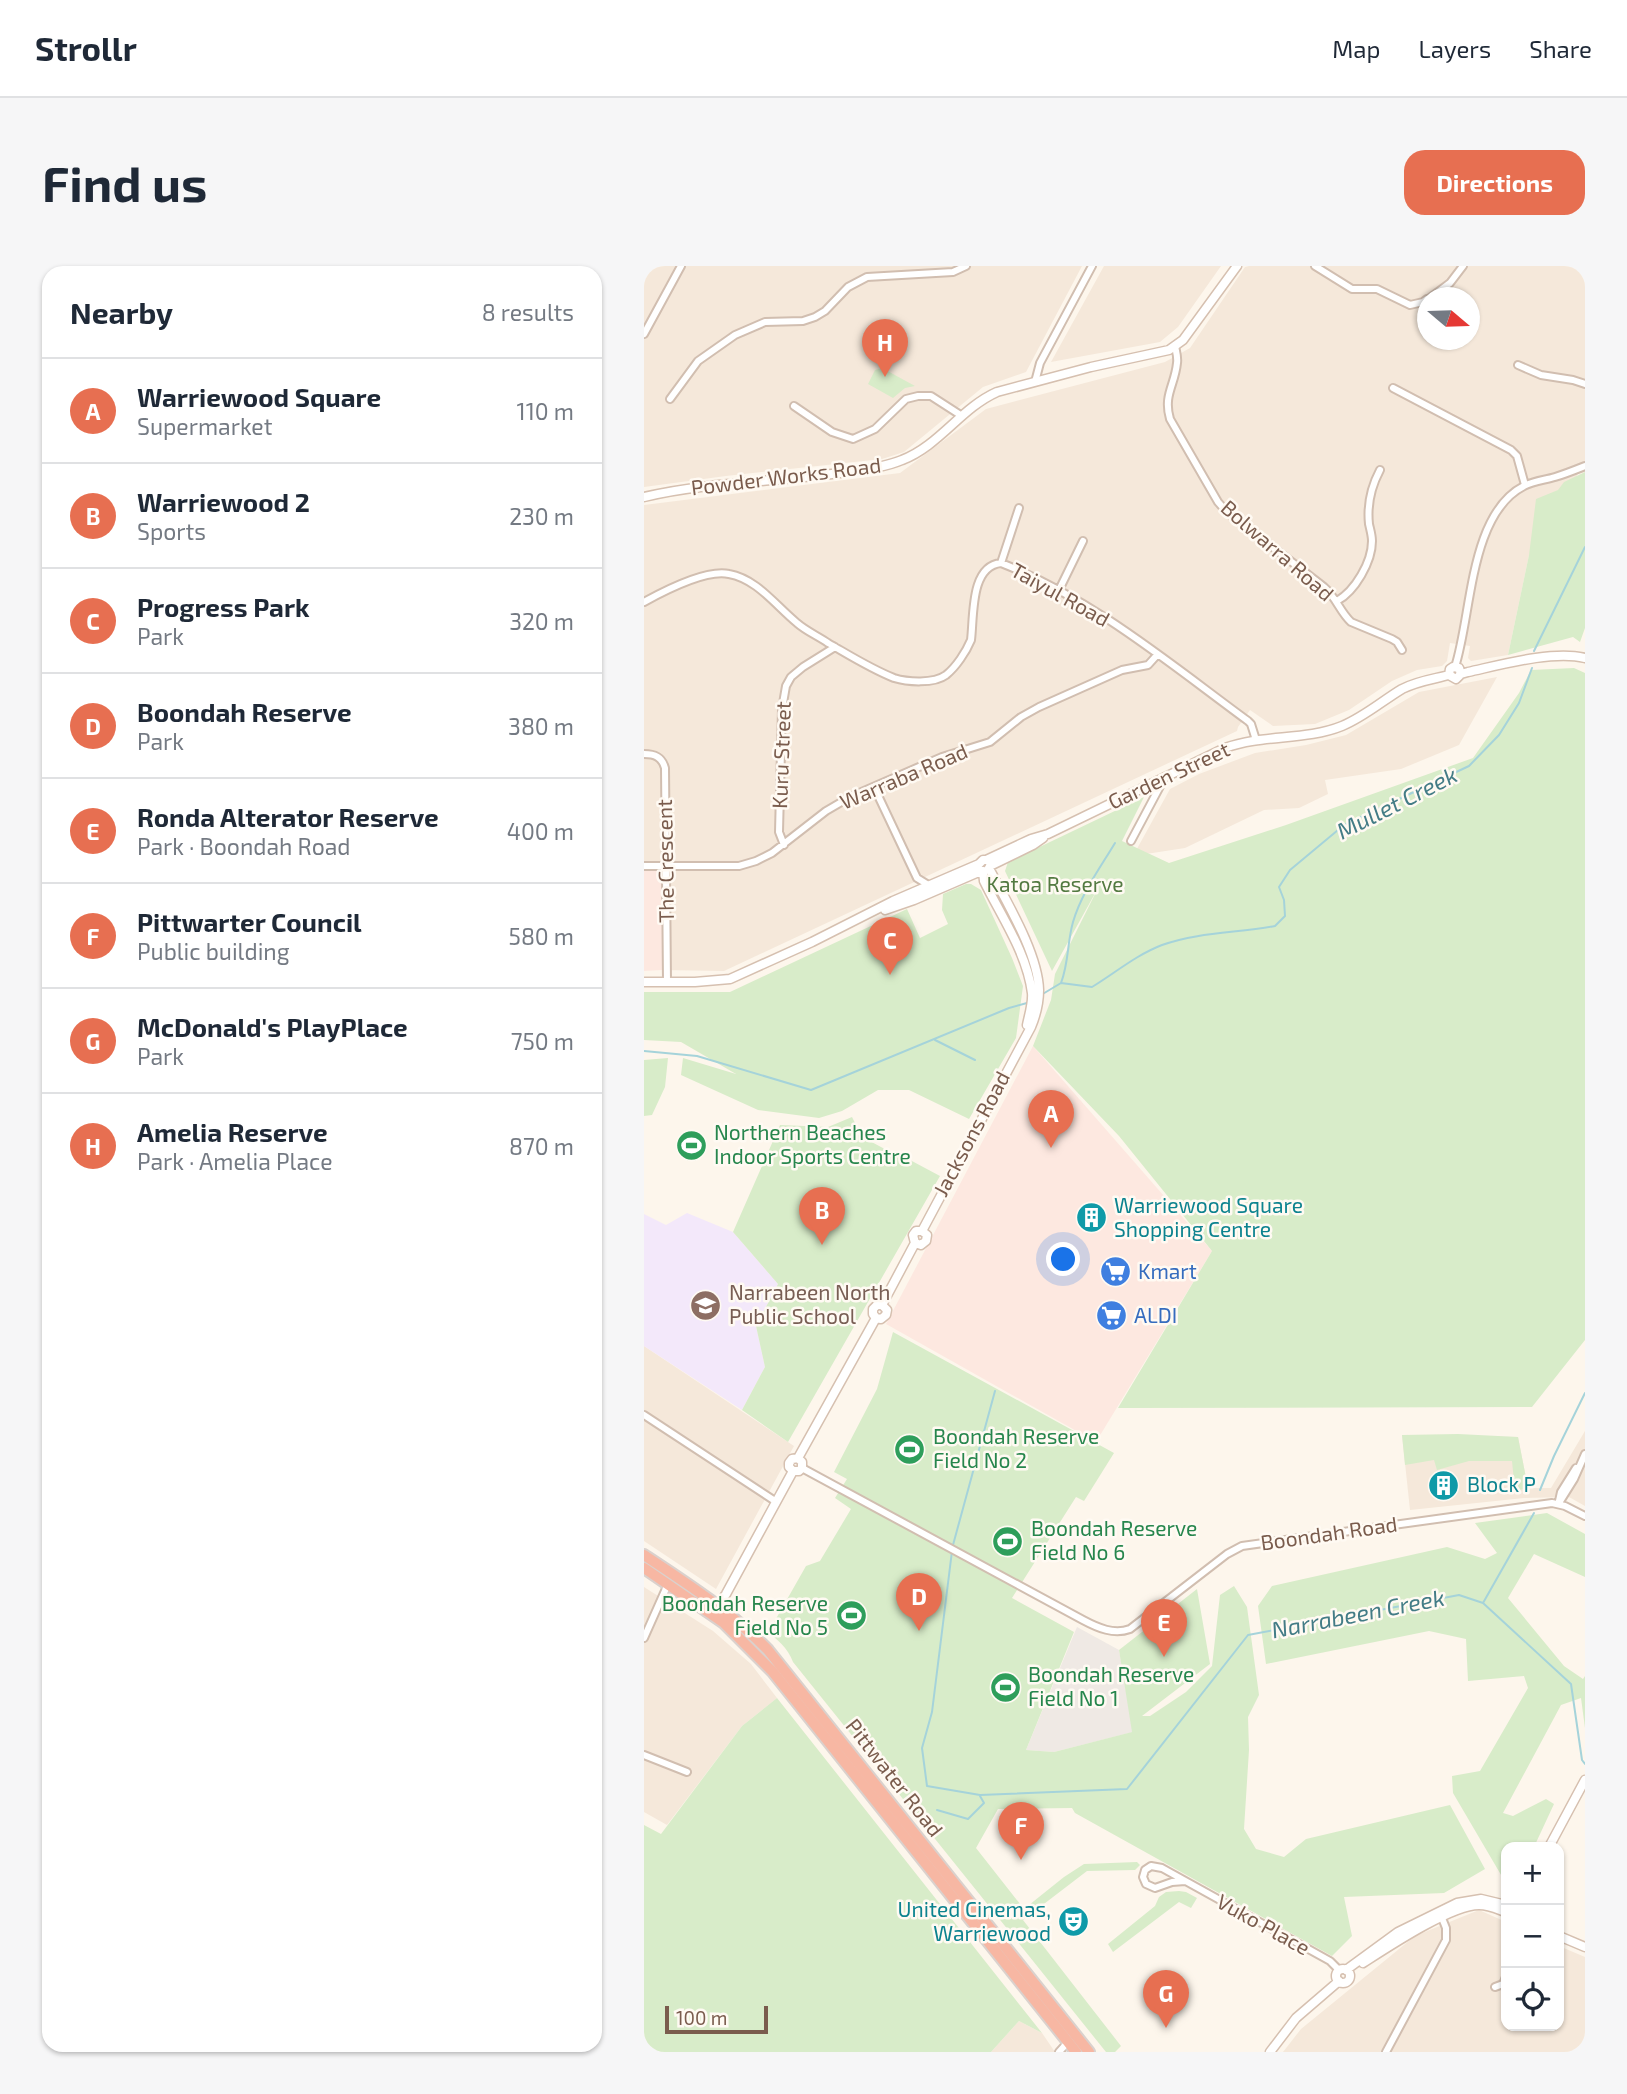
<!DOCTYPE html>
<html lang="en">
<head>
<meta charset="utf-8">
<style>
  :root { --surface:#fff; --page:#f6f6f7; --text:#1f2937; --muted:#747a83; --line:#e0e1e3; --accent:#e76f51 }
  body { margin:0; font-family:"Exo 2",sans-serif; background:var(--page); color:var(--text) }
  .controls { position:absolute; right:21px; bottom:21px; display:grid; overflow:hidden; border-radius:14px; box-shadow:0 2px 5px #0004 }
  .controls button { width:63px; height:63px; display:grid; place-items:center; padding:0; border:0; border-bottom:2px solid var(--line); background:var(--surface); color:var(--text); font:35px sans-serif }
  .compass { position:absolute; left:773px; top:21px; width:63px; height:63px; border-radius:50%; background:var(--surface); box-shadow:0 2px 5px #0004; rotate:109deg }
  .scale { position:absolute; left:21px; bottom:18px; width:103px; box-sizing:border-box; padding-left:7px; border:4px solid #7a5c4d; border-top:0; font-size:19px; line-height:24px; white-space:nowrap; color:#7a5c4d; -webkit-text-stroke:5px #fffaf3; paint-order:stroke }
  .you { position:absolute; left:420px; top:994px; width:24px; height:24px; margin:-18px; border:5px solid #fff; border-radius:50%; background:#1a73e8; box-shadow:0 0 0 10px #1a73e833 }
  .badge { display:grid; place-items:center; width:46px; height:46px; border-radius:50%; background:var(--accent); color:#fff; font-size:23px; font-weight:700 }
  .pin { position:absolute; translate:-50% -58px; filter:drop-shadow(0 2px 4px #0008) }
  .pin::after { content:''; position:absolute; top:37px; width:24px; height:21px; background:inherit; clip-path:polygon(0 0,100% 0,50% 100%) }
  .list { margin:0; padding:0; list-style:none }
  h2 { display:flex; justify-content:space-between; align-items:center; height:91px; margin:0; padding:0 28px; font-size:30px }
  h2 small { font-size:23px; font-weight:400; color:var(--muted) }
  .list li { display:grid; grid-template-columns:46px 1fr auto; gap:21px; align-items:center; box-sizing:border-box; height:105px; padding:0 28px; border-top:2px solid var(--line) }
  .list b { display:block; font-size:26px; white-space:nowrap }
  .list p { margin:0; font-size:23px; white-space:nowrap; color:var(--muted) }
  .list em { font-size:23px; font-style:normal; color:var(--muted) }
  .icon { flex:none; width:38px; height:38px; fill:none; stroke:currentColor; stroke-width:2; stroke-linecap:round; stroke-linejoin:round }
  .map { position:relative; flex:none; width:941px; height:1786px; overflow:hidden; border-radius:21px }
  header { display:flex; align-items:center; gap:42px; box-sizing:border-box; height:98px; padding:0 35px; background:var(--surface); border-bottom:2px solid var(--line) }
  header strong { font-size:33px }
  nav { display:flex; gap:38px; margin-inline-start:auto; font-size:24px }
  .intro { display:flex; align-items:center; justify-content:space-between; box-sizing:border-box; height:168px; padding:0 42px }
  h1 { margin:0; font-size:49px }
  .button { padding:18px 32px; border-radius:21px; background:var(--accent); color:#fff; font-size:24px; font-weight:700 }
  main { display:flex; gap:42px; padding:0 42px }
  aside { flex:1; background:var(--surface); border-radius:21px; box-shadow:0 2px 5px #0004 }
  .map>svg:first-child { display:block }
  .residential { fill:#f5e8da; fill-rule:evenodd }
  .commercial { fill:#fde8e0 }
  .industrial { fill:#efe9e4 }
  .education { fill:#f3e8fa }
  .green { fill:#d8ecc9 }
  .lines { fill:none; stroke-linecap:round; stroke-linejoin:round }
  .stream { stroke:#a5d3da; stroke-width:2 }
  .street-casing { stroke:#d1beb0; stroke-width:10 }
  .secondary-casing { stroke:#d6c0b0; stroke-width:11 }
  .highway-casing { stroke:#dad1cd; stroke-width:14 }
  .street { stroke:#fff; stroke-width:6 }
  .secondary { stroke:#fff; stroke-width:8 }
  .highway { stroke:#f7b7a3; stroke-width:10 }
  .labels { text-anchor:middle; stroke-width:5; stroke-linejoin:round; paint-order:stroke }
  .street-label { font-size:21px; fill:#7a5c4d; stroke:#fffaf3 }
  .park-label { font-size:21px; fill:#537a41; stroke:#fffaf3 }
  .leisure-label { font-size:21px; fill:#27864d; stroke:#fffaf3; text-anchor:start }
  .culture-label { font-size:21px; fill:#0d838f; stroke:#fffaf3; text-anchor:start }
  .shop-label { font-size:21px; fill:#366cbe; stroke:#fffaf3; text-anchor:start }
  .education-label { font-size:21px; fill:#785e54; stroke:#fffaf3; text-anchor:start }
  .water-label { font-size:23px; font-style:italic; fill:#437c86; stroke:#fffaf3 }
</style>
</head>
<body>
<header>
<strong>Strollr</strong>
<nav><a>Map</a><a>Layers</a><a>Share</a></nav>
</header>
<div class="intro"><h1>Find us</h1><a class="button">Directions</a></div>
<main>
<aside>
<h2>Nearby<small>8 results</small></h2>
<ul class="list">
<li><span class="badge">A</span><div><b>Warriewood Square</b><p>Supermarket</p></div><em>110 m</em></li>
<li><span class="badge">B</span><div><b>Warriewood 2</b><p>Sports</p></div><em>230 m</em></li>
<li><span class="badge">C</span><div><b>Progress Park</b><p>Park</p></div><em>320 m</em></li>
<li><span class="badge">D</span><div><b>Boondah Reserve</b><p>Park</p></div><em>380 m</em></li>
<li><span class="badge">E</span><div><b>Ronda Alterator Reserve</b><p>Park · Boondah Road</p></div><em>400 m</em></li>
<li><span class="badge">F</span><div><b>Pittwarter Council</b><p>Public building</p></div><em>580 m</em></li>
<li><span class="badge">G</span><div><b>McDonald's PlayPlace</b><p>Park</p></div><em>750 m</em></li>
<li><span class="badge">H</span><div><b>Amelia Reserve</b><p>Park · Amelia Place</p></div><em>870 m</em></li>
</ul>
</aside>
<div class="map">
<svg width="941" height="1786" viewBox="0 0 941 1786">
  <rect width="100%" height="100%" fill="#fdf6ec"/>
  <path class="residential" d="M0,0H438L382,106L339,121L260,186L238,193L82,210L0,221Z
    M460,0H577L534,61L516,76L407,96Z
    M605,0H941V206L934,208L885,289L864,389L827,395L824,392L826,380L806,377L803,395L798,400L773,404L748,415L705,444L671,458L629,460L606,444L594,461L593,465L80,705L18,704L19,605H0V239L256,207L342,143L521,96L546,82L601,1ZM783,32H825V74H783Z
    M853,411L815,479L757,503L681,514L684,528L655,542L620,544L541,582L489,590L526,523L555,508L611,487L662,479L702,469L775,426Z
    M0,1080L150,1180L72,1323L0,1275Z
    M941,1165V1240L925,1231L880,1232L766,1244L758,1169L874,1171L884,1222H907Z
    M0,1321L69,1365L107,1398L133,1432L98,1460L23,1559L0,1546Z
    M835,1644L862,1656V1760H915V1680L941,1691V1786H639L657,1763L771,1670Z
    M375,1755L398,1767L411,1786H347Z"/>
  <path class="commercial" d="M0,605H19L18,704L0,705Z
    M389,780L568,985L452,1176L242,1058Z"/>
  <path class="industrial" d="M433,1361L475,1384L489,1466L410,1486L382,1484Z"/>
  <path class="education" d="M43,947L89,966L134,1018L112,1060L121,1101L98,1144L0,1080V948L22,959Z"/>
  <path class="green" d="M238,102L271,120L261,122L249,132L224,118L231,104Z
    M941,206V362L936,376L929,371L864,389L885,289L892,233L914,224L920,216Z
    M930,402L941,407V1074L888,1141L474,1142L568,985L475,870L389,780L407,734L411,708L454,622L408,705L361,605L364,596L500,531L478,575L525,597L642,559L829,492L875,427L887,404Z
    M322,618H327L337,624L368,692L379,720L372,772L325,853L265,824H234L198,845L175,852L114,844L37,809L39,792L92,808L37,776L0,774V726H86L263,643L276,672L304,658L298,644L299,628Z
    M24,792L21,821L8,849L0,850V794Z
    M208,851L212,859L209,866L265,896L266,894L296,910L144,1176L98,1144L121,1101L112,1060L134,1018L89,966L136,859L184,861Z
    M249,1066L470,1187L440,1235L432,1231L368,1332L430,1366L382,1484L410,1486L488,1466L475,1384L553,1323L566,1398L498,1450H506L542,1426L568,1400L576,1329L590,1320L603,1341L615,1429L604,1451L605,1484L600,1563L612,1583L640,1591L662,1573L806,1539L841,1603L800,1627L700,1631L708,1670L688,1690L431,1547L428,1542L354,1543L332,1582L380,1643L420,1611L440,1598L493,1596L496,1599L491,1604L443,1605L379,1654L477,1780L471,1786H462L149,1396C144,1382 132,1372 121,1364L129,1358L162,1300L176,1295L207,1243L191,1232L203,1213L190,1206L233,1123Z
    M814,1168L874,1171L884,1222L871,1225L868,1195H825L793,1204L790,1194L761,1199L758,1169Z
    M903,1247L941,1268V1311L890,1288L864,1332L920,1400L939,1413L941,1410V1462L937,1432L917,1439L859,1547L869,1550L902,1533L910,1538L890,1581H862V1612L860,1614L809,1527L808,1510L836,1505L884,1422L880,1410L824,1415L822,1373L785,1365L622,1398L614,1340L628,1320L803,1281L841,1293L853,1287L831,1257Z
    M133,1432L398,1767L375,1755L347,1786H0V1559L17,1568L98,1460Z
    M535,1625L542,1626L553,1632L547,1642L535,1636L469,1686L464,1678L511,1640L515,1631L522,1626Z"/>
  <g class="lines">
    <path class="stream" d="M890,385L941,281
      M417,717C425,696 423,677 429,656C437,628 456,602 471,577
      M397,729L417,717L448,721C471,707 492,689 518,679C554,666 594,667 631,660L641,650L640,634L635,621L646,604L700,559L825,500L855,469L875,437L888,402
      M291,774L331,794
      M0,785L53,790L167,824L365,742L383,737
      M896,1224L910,1190L941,1127
      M309,1279L351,1125
      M308,1285L288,1446L278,1482L283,1520L336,1529L483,1523L604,1369L815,1329L839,1337L927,1418L938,1494L941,1498
      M839,1337L890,1247
      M293,1544L324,1553L340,1537L336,1530"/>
    <defs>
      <path id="street" d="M671,0L708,23H733L766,39L779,36L783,33
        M786,32L806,17L819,0
        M0,68L37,0
        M531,80C532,86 534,91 533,97C531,119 519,129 526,153L574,236L582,245L680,321C692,331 696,346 707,356L748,373L753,376L758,384
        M874,99L897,109L929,114L941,118
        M391,116L396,97L448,0
        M749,122L867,184L873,190L881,219
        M26,133L54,95L91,69L121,56L159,55L171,51L181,45L204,21L223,11L309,6L322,0
        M150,140L188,166L209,173L231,163L262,133L274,130H287L318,150
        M357,297L375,242
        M415,324L439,275
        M693,335C711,325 728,296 728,275C728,269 726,263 725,258C723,239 727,221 736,204
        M0,336C20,325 62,303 85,308C113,313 131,339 153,357C162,365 174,370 184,377C205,389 227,403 250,412C263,416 290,418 302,409C312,401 322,386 327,374C330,350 326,300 357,297C449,333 525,397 604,455L607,458L612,474
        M811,401C828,349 825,248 880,220C889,215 901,214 911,211C921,208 931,204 941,200
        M0,488C11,488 18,491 21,502L23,716
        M230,521L273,612L286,620
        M487,575L521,511
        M140,579L135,566L138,443L142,420L147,411L159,401L191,381
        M0,600H95L112,595L128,587L182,545L206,531L298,491L346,476L377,451L395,441L478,404L504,399L513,389
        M0,1149L131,1235
        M158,1202L439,1354C454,1362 470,1369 486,1363L583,1288L598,1280L908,1237L921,1240L941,1250
        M915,1235L917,1226L932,1202
        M915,1237L930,1213L941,1188
        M0,1372L24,1318
        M0,1489L43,1506
        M541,1615L528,1616L511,1622L502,1618L499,1611L501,1604L507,1600L518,1602L686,1695L695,1704
        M851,1721L859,1718L862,1711
        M415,1786L424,1776
        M742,1786L802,1674V1662L796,1647"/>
      <path id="secondary" d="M0,231C63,216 131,216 196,207C216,204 239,202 258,194C295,180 317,142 353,126L447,101L525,84L539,74L593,0
        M805,409L812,413L817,408L824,406C856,399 909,384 941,392
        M805,409L806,403L809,401L815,402L817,408
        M346,600L389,579L399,572
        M339,605L340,615C357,650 383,687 388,727C389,737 385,749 383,759
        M241,644L270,634L337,605
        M0,716H51L86,713L168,676L249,635L335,598L339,594H342L387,573L404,568L581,482C619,468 661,475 698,460C720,451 738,435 758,423C773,415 790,413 805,409
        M278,965L387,761C392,749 395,737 395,724C394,687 362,635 345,602
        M271,977L277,979L282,975L283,969L278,965
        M271,977L269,969L272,965H278
        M238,1039L271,977
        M232,1052L237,1053L242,1049L243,1044L238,1039
        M232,1052L229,1048V1043L233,1039H238
        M154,1192L232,1052
        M149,1205H155L158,1202V1196L154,1192
        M149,1205L145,1201V1197L148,1193L154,1192
        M71,1343L82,1328L149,1205
        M905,1581L941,1514
        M915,1670L941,1681
        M719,1697C744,1681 807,1639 835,1639C845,1639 853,1643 861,1646
        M692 1710a7 7 0 1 1 14 0a7 7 0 1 1-14 0Z
        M702,1704L754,1666L813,1637L837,1633L862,1639
        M626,1786L652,1752L695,1715"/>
      <path id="highway" d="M0,1289C44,1318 87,1346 124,1384L445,1786
        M0,1302L80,1357L128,1405L432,1786"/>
    </defs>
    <use href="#street" class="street-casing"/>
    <use href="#secondary" class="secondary-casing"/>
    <use href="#highway" class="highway-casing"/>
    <use href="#street" class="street"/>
    <use href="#secondary" class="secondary"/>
    <use href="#highway" class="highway"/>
  </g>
  <defs>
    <symbol id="stadium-disc" viewBox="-11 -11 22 22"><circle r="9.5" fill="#2e9e5b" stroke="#fffaf3"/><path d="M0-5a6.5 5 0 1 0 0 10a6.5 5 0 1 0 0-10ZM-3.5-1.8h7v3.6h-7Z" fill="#fff"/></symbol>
    <symbol id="building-disc" viewBox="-11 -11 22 22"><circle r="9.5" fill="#0f9aa8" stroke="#fffaf3"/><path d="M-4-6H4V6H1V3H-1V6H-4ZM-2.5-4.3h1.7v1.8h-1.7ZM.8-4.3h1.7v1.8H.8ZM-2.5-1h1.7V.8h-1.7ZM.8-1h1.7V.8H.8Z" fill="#fff"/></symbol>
    <symbol id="supermarket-disc" viewBox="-11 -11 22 22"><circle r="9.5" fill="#3f7fe0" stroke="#fffaf3"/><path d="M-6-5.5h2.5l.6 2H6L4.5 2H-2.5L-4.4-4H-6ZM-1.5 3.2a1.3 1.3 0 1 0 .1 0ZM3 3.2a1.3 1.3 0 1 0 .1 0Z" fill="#fff"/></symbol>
    <symbol id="school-disc" viewBox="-11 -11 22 22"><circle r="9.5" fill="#8d6e63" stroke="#fffaf3"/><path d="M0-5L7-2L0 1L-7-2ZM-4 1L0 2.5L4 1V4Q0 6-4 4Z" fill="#fff"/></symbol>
    <symbol id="theatre-disc" viewBox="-11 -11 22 22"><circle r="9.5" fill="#0f9aa8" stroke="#fffaf3"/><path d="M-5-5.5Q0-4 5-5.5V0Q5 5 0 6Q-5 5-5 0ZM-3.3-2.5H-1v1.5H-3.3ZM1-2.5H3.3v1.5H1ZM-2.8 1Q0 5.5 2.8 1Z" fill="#fff"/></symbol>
  </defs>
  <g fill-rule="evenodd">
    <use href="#stadium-disc" x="30" y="862" width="35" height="35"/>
    <use href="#building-disc" x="430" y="934" width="35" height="35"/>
    <use href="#supermarket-disc" x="454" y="988" width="35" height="35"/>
    <use href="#school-disc" x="44" y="1022" width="35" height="35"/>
    <use href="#supermarket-disc" x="450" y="1032" width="35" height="35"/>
    <use href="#stadium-disc" x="248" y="1166" width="35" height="35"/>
    <use href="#building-disc" x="782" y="1202" width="35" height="35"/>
    <use href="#stadium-disc" x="346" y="1258" width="35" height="35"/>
    <use href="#stadium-disc" x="190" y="1332" width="35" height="35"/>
    <use href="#stadium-disc" x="344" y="1404" width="35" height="35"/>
    <use href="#theatre-disc" x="412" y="1638" width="35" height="35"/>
  </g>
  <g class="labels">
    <g class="street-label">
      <text transform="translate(142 211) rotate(-7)" y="7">Powder Works Road</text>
      <text transform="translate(633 285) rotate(41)" y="7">Bolwarra Road</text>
      <text transform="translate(416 329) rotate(29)" y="7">Taiyul Road</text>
      <text transform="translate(138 489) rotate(-88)" y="7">Kuru Street</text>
      <text transform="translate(525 510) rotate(-25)" y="7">Garden Street</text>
      <text transform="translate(260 511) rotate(-23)" y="7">Warraba Road</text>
      <text transform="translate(22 595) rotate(-91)" y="7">The Crescent</text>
      <text transform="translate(328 868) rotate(-62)" y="7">Jacksons Road</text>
      <text transform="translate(685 1268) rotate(-8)" y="7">Boondah Road</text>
      <text transform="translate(250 1512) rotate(52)" y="7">Pittwater Road</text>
      <text transform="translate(619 1659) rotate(29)" y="7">Vuko Place</text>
    </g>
    <g class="park-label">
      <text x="411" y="626">Katoa Reserve</text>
    </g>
    <g class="leisure-label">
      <text x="70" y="874">Northern Beaches<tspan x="70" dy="24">Indoor Sports Centre</tspan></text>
      <text x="289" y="1178">Boondah Reserve<tspan x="289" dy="24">Field No 2</tspan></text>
      <text x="387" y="1270">Boondah Reserve<tspan x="387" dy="24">Field No 6</tspan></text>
      <text x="184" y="1345" text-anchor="end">Boondah Reserve<tspan x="184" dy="24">Field No 5</tspan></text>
      <text x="384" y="1416">Boondah Reserve<tspan x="384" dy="24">Field No 1</tspan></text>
    </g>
    <g class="culture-label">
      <text x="470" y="947">Warriewood Square<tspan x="470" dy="24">Shopping Centre</tspan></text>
      <text x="823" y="1226">Block P</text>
      <text x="407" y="1651" text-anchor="end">United Cinemas,<tspan x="407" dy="24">Warriewood</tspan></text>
    </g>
    <g class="shop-label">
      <text x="494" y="1013">Kmart</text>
      <text x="490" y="1057">ALDI</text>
    </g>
    <g class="education-label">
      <text x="85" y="1034">Narrabeen North<tspan x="85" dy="24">Public School</tspan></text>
    </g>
    <g class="water-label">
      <text transform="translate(753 537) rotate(-27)" y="8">Mullet Creek</text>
      <text transform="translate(714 1348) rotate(-11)" y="8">Narrabeen Creek</text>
    </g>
  </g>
</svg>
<div class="controls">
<button>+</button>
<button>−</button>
<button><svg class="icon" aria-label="locate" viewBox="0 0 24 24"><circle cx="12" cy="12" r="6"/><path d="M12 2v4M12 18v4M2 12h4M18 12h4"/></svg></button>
</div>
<svg class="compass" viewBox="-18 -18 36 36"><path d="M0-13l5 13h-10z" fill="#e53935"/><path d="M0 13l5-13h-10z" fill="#747a83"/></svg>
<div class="scale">100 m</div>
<div class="you"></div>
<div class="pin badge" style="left:407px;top:882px">A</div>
<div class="pin badge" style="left:178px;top:979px">B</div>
<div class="pin badge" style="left:246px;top:709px">C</div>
<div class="pin badge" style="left:275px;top:1365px">D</div>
<div class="pin badge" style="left:520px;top:1391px">E</div>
<div class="pin badge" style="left:377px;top:1594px">F</div>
<div class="pin badge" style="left:522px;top:1762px">G</div>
<div class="pin badge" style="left:241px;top:111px">H</div>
</div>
</main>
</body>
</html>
